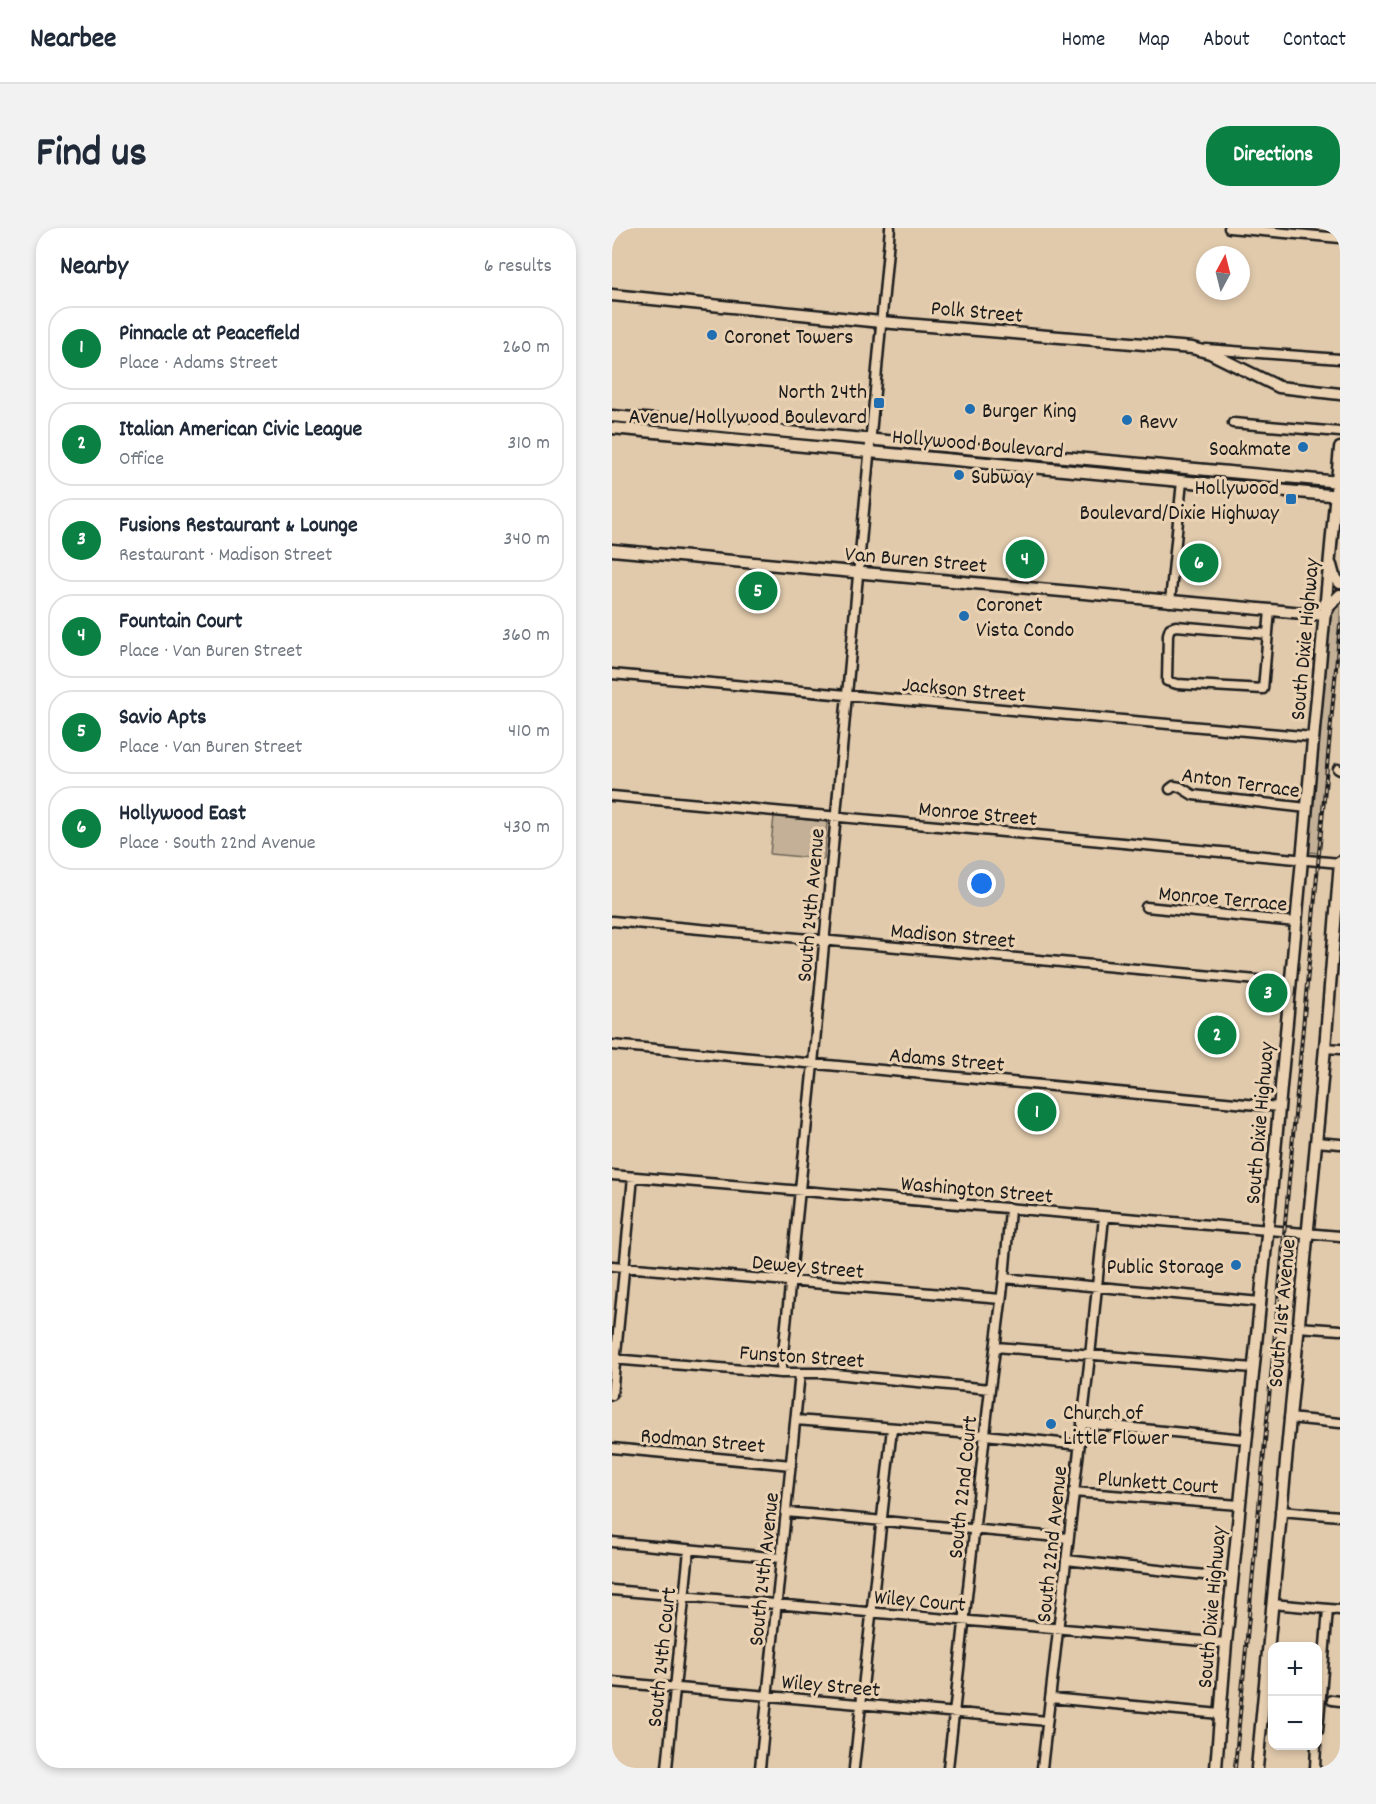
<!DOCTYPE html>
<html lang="en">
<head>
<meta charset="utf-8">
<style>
  :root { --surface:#fff; --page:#f2f2f3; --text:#1f2937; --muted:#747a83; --line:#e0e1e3; --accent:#0b8043 }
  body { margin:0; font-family:Dekko,sans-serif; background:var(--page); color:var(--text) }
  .controls { position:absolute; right:18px; bottom:18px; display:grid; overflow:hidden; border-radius:12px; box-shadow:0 3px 9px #0003 }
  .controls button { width:54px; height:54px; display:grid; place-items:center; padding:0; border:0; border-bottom:2px solid var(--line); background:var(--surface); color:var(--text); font:30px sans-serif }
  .compass { position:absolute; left:584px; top:18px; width:54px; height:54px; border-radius:50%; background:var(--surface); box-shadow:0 3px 9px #0003; rotate:7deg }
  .you { position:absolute; left:370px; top:656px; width:21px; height:21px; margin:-15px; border:4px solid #fff; border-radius:50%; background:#1a73e8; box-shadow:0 0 0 9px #1a73e833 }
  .badge { display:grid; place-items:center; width:39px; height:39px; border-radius:50%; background:var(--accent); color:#fff; font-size:20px; font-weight:700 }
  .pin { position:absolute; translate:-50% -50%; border:3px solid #fff; box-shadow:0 2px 6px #0006 }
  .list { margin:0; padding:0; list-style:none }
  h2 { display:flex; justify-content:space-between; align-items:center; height:78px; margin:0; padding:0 24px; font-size:26px }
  h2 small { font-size:20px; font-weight:400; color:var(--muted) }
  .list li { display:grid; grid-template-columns:39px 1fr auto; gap:18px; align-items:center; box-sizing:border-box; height:84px; margin:0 12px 12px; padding:0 12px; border:2px solid var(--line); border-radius:24px }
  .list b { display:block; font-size:22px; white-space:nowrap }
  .list p { margin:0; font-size:20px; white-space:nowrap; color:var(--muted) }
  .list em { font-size:20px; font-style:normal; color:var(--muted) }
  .map { position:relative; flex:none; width:728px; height:1540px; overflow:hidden; border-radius:24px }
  header { display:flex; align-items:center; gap:36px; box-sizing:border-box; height:84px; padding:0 30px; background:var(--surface); border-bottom:2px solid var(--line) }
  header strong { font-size:28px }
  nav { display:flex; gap:33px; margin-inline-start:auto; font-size:21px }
  .intro { display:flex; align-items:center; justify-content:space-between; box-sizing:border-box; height:144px; padding:0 36px }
  h1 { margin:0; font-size:42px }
  .button { padding:15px 27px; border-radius:24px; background:var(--accent); color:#fff; font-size:21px; font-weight:700 }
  main { display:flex; gap:36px; padding:0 36px }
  aside { flex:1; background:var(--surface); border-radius:24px; box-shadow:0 3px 9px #0003 }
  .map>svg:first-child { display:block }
  .green { fill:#c3b097; stroke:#70665a; stroke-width:1.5 }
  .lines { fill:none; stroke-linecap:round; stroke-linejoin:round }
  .minor-casing { stroke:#1c1c1c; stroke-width:13 }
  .major-casing { stroke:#1c1c1c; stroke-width:15 }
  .minor { stroke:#e9d1b2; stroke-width:8 }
  .major { stroke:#e9d1b2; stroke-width:10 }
  .rail-casing { stroke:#1c1c1c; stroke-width:4 }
  .rail { stroke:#e9d1b2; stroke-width:1.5; stroke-dasharray:4.5; stroke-linecap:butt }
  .poi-dot { fill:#1f6fb2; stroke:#e9d1b2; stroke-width:2 }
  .labels { text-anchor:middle; stroke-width:6; stroke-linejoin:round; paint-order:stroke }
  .street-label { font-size:22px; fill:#1c1c1c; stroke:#e9d1b2 }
  .poi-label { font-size:22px; fill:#1c1c1c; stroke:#e9d1b2; text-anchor:start }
</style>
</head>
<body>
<header>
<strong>Nearbee</strong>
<nav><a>Home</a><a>Map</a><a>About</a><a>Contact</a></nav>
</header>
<div class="intro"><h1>Find us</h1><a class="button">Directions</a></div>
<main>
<aside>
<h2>Nearby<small>6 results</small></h2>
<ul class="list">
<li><span class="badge">1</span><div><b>Pinnacle at Peacefield</b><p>Place · Adams Street</p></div><em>260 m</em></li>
<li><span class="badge">2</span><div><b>Italian American Civic League</b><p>Office</p></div><em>310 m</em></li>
<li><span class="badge">3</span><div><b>Fusions Restaurant &amp; Lounge</b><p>Restaurant · Madison Street</p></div><em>340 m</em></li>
<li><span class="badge">4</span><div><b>Fountain Court</b><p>Place · Van Buren Street</p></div><em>360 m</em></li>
<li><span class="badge">5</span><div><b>Savio Apts</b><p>Place · Van Buren Street</p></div><em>410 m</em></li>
<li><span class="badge">6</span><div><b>Hollywood East</b><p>Place · South 22nd Avenue</p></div><em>430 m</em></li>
</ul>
</aside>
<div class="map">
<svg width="728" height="1540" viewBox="0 0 728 1540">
  <rect width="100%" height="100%" fill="#e1caac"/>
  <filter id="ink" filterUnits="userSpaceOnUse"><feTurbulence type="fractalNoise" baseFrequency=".0167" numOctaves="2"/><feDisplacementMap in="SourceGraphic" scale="12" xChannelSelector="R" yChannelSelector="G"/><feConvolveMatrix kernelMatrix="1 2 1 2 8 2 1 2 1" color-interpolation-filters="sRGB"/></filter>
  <g filter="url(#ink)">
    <path class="green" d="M728,371V397L707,625L697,624L717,384Z
      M162,588L215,594L212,631L158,626Z"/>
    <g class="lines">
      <defs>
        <path id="minor" d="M617,0L728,10
          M594,121L728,131
          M621,195L728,204
          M558,374L570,253
          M656,406L564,398L558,400L556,406L555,453L565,456L651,461L658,382
          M0,446L701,509
          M726,541L728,542
          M558,561L562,558L568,559L581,567L695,580
          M0,568L728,635
          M534,679L684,694
          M0,693L679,755
          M0,817L667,879
          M713,820L728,821
          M704,914L728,916
          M0,947L728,1008
          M0,1038L389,1071
          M392,1050L648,1074
          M686,1099L728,1102
          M384,1119L641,1140
          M0,1131L169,1145H212L378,1161
          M169,1145L201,836L278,0
          M0,1167L21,949
          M677,1190L728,1195
          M184,1192L373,1207L467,1217
          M470,1195L633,1211
          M0,1220L179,1237
          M461,1264L627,1277
          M668,1283L728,1288
          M174,1284L456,1310
          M0,1314L169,1330
          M454,1332L620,1350
          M0,1362L614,1415
          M660,1376L728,1382
          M0,1454L435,1493
          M438,1470L608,1486
          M720,1472L728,1473
          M706,1503L716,1381
          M55,1540L77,1322
          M148,1540L188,1145
          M242,1540L280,1200
          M336,1540L378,1161L392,1050L398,982
          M430,1540L478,1128L492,989
          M703,1540L704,1518"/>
        <path id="major" d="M0,67L269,94L580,120L598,125L667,159L728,166
          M0,188L728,254
          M0,200L728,268
          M0,322L713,387
          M719,337L722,348L728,355
          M714,384L718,377L728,367
          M604,1540L614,1415L659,967L728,220
          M645,1540L713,820L728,634"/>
      </defs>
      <use href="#minor" class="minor-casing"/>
      <use href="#major" class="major-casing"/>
      <use href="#minor" class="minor"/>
      <use href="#major" class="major"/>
      <defs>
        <path id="rail" d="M623,1540L728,397"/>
      </defs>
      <use href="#rail" class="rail-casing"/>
      <use href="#rail" class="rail"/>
    </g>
  </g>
  <g class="poi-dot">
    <circle cx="100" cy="107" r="6"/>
    <rect x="261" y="169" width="12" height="12" rx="3"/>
    <circle cx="358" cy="181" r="6"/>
    <circle cx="515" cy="192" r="6"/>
    <circle cx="691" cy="219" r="6"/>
    <circle cx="347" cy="247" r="6"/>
    <rect x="673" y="265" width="12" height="12" rx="3"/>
    <circle cx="352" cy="388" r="6"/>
    <circle cx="624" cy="1037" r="6"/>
    <circle cx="439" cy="1196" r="6"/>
  </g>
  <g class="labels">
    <g class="street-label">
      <text transform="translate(365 82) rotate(5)" y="8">Polk Street</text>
      <text transform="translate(366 214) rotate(5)" y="8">Hollywood Boulevard</text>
      <text transform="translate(304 330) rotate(5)" y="8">Van Buren Street</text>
      <text transform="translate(691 411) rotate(-85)" y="8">South Dixie Highway</text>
      <text transform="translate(352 460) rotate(5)" y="8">Jackson Street</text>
      <text transform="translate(629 553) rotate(8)" y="8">Anton Terrace</text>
      <text transform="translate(366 584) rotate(5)" y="8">Monroe Street</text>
      <text transform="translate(611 669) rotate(5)" y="8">Monroe Terrace</text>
      <text transform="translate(197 677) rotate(-85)" y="8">South 24th Avenue</text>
      <text transform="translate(341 706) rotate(5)" y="8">Madison Street</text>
      <text transform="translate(335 830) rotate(5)" y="8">Adams Street</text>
      <text transform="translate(646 895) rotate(-85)" y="8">South Dixie Highway</text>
      <text transform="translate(365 960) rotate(5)" y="8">Washington Street</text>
      <text transform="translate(196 1037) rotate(5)" y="8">Dewey Street</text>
      <text transform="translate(668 1085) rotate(-85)" y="8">South 21st Avenue</text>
      <text transform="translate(190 1127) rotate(4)" y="8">Funston Street</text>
      <text transform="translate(91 1211) rotate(5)" y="8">Rodman Street</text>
      <text transform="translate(546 1253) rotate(4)" y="8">Plunkett Court</text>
      <text transform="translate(349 1259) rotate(-84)" y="8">South 22nd Court</text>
      <text transform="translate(438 1316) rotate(-84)" y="8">South 22nd Avenue</text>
      <text transform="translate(150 1341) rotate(-84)" y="8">South 24th Avenue</text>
      <text transform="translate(308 1371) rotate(5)" y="8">Wiley Court</text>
      <text transform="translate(598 1379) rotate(-85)" y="8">South Dixie Highway</text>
      <text transform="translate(48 1429) rotate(-84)" y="8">South 24th Court</text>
      <text transform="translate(219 1456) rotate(5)" y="8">Wiley Street</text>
    </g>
    <g class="poi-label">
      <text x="112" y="115">Coronet Towers</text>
      <text x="255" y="170" text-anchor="end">North 24th<tspan x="255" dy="25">Avenue/Hollywood Boulevard</tspan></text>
      <text x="370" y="189">Burger King</text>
      <text x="527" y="200">Revv</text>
      <text x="679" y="227" text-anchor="end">Soakmate</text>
      <text x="359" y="255">Subway</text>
      <text x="667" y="266" text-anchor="end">Hollywood<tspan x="667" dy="25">Boulevard/Dixie Highway</tspan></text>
      <text x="364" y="383">Coronet<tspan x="364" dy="25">Vista Condo</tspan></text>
      <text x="612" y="1045" text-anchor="end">Public Storage</text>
      <text x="451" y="1191">Church of<tspan x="451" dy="25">Little Flower</tspan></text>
    </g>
  </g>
</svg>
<div class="controls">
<button>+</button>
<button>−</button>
</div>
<svg class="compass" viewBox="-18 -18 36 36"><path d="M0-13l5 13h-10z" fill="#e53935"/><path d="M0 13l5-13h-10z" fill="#747a83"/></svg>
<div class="you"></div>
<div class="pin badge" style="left:425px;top:884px">1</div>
<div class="pin badge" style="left:605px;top:807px">2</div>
<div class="pin badge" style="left:656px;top:765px">3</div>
<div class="pin badge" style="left:413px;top:331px">4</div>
<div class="pin badge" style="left:146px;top:363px">5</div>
<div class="pin badge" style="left:587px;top:335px">6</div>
</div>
</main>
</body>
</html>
